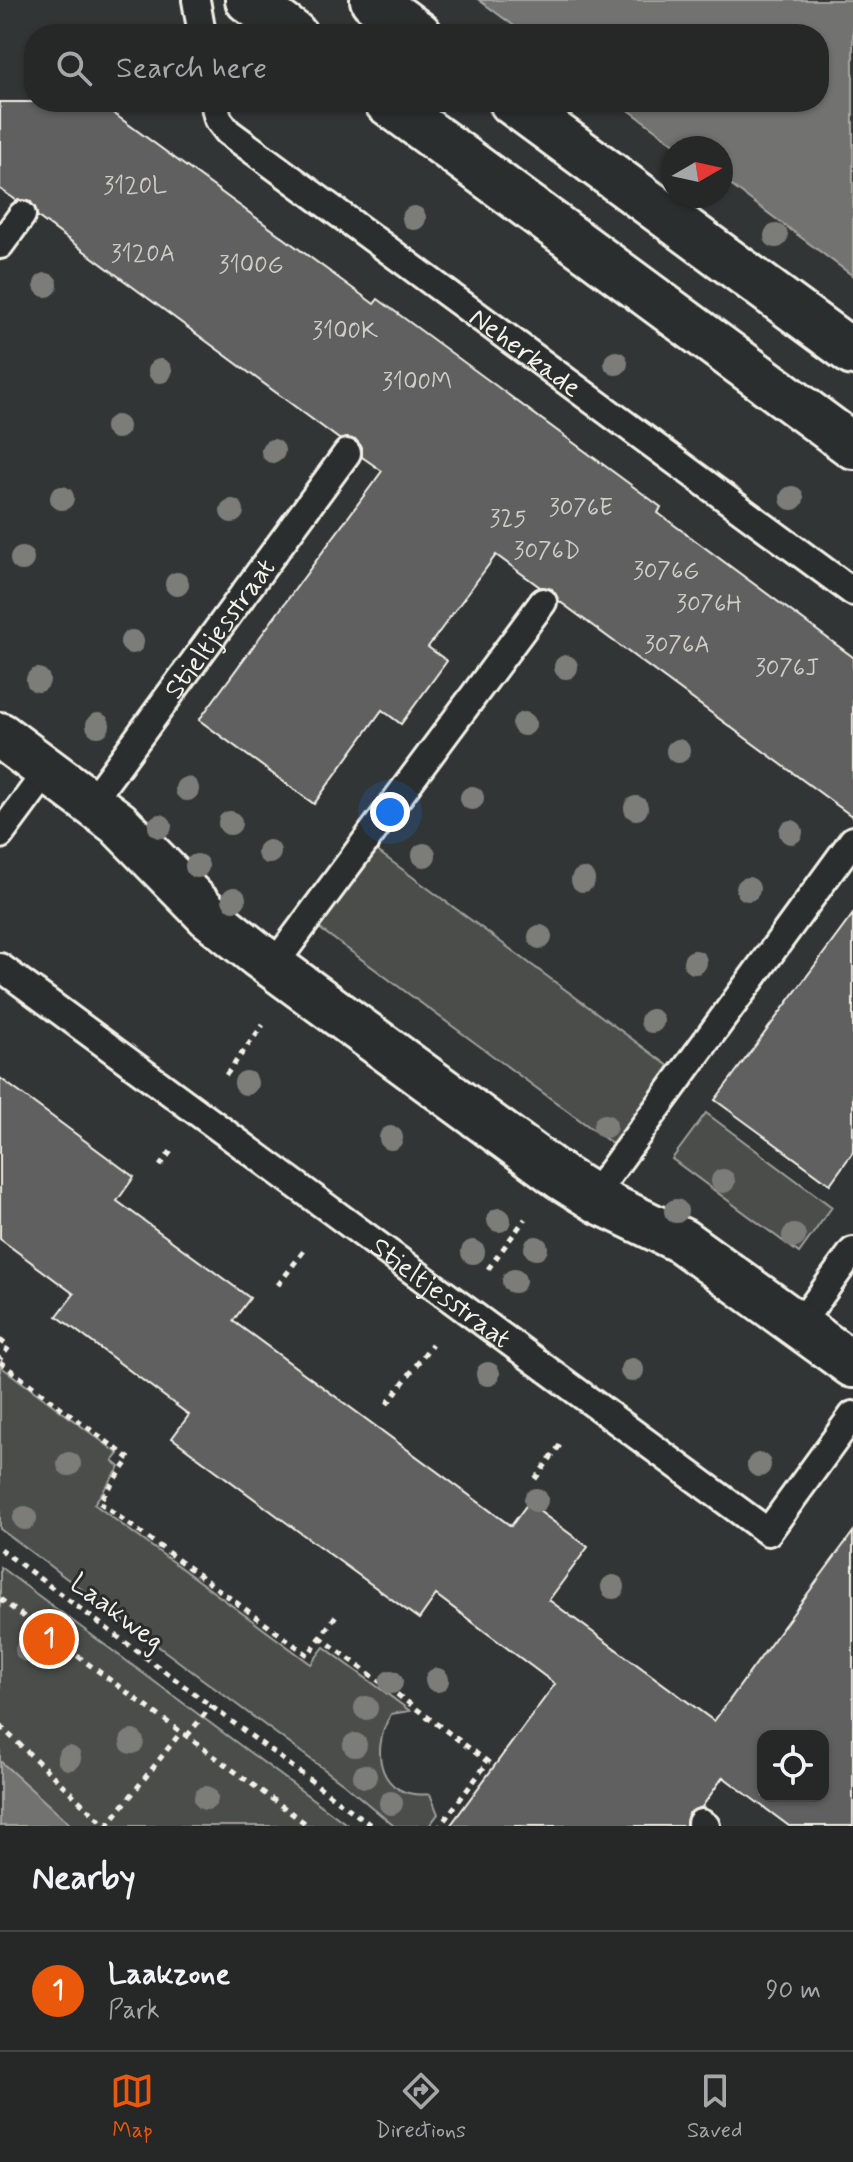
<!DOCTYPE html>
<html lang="en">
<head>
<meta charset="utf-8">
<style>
  :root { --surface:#262828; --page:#2e3030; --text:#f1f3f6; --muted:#a4a6a8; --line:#424445; --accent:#ea580c }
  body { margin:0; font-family:Mynerve,sans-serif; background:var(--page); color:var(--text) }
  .controls { position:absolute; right:24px; bottom:24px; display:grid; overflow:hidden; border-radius:16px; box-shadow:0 2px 6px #0004 }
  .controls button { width:72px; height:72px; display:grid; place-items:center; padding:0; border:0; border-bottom:2px solid var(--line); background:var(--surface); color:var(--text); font:40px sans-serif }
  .compass { position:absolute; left:661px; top:136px; width:72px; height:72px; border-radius:50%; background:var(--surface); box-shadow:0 2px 6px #0004; rotate:81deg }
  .you { position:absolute; left:390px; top:812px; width:28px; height:28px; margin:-20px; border:6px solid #fff; border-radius:50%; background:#1a73e8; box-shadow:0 0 0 12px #1a73e833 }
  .badge { display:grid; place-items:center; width:52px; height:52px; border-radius:50%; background:var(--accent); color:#fff; font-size:26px; font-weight:700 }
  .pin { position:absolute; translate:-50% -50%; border:4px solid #fff; box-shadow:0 2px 8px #0006 }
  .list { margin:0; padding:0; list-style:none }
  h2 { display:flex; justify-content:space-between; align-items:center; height:104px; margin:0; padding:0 32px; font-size:34px }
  h2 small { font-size:26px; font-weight:400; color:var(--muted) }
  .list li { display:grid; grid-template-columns:52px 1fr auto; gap:24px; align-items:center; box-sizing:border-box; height:120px; padding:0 32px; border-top:2px solid var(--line) }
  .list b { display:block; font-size:30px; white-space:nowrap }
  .list p { margin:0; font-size:26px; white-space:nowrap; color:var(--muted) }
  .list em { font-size:26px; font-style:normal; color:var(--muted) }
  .icon { flex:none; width:44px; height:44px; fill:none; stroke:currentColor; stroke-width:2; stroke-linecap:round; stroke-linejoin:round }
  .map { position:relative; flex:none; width:853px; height:1826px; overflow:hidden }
  .search { position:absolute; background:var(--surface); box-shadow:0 2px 6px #0004; left:24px; right:24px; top:24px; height:88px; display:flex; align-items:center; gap:20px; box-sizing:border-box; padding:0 28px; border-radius:32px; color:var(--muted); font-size:30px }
  .sheet { height:224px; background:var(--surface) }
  nav { display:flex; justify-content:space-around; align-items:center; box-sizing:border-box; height:112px; border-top:2px solid var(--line); background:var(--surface); font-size:22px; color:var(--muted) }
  nav a { display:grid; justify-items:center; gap:4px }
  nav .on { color:var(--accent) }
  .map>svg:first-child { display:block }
  .green { fill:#4b4d4c; stroke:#a09f9a; stroke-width:2 }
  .water { fill:#727370; stroke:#a6a5a0; stroke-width:2 }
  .building { fill:#5f605f; stroke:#f4f1e8; stroke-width:2; fill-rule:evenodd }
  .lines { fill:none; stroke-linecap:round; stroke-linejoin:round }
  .lane-casing { stroke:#f4f1e8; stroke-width:32 }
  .street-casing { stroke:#f4f1e8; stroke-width:50 }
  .secondary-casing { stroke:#f4f1e8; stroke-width:50 }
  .path { stroke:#f4f1e8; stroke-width:5; stroke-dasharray:6 6; stroke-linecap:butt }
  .lane { stroke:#2a2d2e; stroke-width:26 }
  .street { stroke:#2a2d2e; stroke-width:44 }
  .secondary { stroke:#2a2d2e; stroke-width:44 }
  .tree { fill:#7c7d79 }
  .labels { text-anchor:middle; stroke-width:6; stroke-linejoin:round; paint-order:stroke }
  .number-label { font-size:24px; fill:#cfcdc6 }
  .street-label { font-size:28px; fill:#f4f1e8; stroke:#2a2d2e }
</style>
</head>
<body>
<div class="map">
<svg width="853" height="1826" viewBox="0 0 853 1826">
  <rect width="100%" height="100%" fill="#323535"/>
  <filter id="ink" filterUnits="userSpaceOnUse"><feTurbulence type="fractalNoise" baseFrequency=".0125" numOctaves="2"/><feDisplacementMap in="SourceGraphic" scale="16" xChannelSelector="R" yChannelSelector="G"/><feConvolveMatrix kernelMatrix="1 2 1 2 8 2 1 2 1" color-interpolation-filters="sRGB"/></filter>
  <g filter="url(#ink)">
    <path class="green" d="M376,850L670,1067L614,1145L319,928Z
      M706,1113L832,1207L799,1253L672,1159Z
      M0,1366L119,1454L113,1461L120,1467L94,1504L311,1664L324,1647L410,1711L391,1714C369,1752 379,1800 430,1794L438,1814L429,1826H394L344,1784L0,1529Z
      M0,1567L349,1826H0Z"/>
    <path class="water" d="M479,0H853V276L721,178V148H680L618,102H819V34H525Z
      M0,1761L72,1826H0Z"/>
    <path class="building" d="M0,102H98L374,304L378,299L661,507L658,513L853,657V817L559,601L552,589L540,587L496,555L428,647L447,661L401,724L382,710L314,804L199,720L382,471L362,457V447L356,440L339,439L38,217L31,202L16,200L0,189Z
      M853,914V1152L830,1184L715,1100Z
      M0,1078L134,1177L117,1201L250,1298L233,1321L511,1526L528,1503L588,1547L549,1600L714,1721L853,1532V1826H789L723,1777L702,1807L688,1814L686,1826H450L555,1684L436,1595L419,1619L287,1523L172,1438L189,1415L57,1316L74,1294L0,1239ZM763,1736H823V1796H763Z"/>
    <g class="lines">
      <defs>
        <g id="lane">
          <path d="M196,0L202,34"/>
          <path id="s1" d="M214,102L218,119L228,132L853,592"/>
          <path d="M0,245L22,215"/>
          <path id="s2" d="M91,802L347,453"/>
          <path d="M0,835L48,770"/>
          <path d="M273,966L543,602"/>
          <path id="s3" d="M0,967L768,1532L853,1415"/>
          <path d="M593,1196L853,840"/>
          <path d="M799,1325L853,1251"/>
          <path d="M701,1823L706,1826"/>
        </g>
        <path id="street" d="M0,735L118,823L209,916L258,955L561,1177L601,1202L682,1241L853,1365"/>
        <path id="secondary" d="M248,0L294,34
          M373,0L419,34
          M387,102L853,446
          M512,102L853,353"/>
      </defs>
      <use href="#lane" class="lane-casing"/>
      <use href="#street" class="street-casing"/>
      <use href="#secondary" class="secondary-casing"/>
      <path class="path" d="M226,1075L263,1025
        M160,1166L171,1151
        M488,1269L525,1219
        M278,1285L306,1248
        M0,1340L9,1347L0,1359
        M0,1362L130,1459L99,1502L308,1655L337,1614
        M387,1404L432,1344
        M535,1479L563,1441
        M0,1549L372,1826
        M0,1599L309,1826
        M320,1637L488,1762L440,1826
        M0,1726L106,1826
        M187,1736L212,1705
        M107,1826L181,1732"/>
      <use href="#lane" class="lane"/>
      <use href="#street" class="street"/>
      <use href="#secondary" class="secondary"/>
    </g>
    <g class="tree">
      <circle cx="414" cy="218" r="12"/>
      <circle cx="776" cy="236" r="12"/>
      <circle cx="46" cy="285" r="12"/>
      <circle cx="616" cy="363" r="12"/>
      <circle cx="160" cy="371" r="12"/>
      <circle cx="117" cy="427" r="12"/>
      <circle cx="273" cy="451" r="12"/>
      <circle cx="62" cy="498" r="12"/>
      <circle cx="792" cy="498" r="12"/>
      <circle cx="232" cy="511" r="12"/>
      <circle cx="22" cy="559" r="12"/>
      <circle cx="177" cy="584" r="12"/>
      <circle cx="132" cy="642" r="12"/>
      <circle cx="566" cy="667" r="12"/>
      <circle cx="38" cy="680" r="12"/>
      <circle cx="524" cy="724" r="12"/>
      <circle cx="98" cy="725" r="12"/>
      <circle cx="678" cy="751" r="12"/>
      <circle cx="187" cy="789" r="12"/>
      <circle cx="472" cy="798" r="12"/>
      <circle cx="636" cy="808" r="12"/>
      <circle cx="230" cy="823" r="12"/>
      <circle cx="160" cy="826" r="12"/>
      <circle cx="791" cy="832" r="12"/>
      <circle cx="269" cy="852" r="12"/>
      <circle cx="424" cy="855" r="12"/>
      <circle cx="197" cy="866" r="12"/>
      <circle cx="583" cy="880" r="12"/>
      <circle cx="748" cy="889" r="12"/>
      <circle cx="234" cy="899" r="12"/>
      <circle cx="540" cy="937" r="12"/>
      <circle cx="695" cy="962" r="12"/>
      <circle cx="652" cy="1021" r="12"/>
      <circle cx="246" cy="1083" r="12"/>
      <circle cx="605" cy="1126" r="12"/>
      <circle cx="391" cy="1138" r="12"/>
      <circle cx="723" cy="1181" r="12"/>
      <circle cx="676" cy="1211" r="12"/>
      <circle cx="499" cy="1220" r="12"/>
      <circle cx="794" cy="1236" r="12"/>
      <circle cx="536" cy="1248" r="12"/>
      <circle cx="473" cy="1252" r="12"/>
      <circle cx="514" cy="1281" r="12"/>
      <circle cx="632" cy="1370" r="12"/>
      <circle cx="488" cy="1374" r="12"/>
      <circle cx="69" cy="1464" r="12"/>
      <circle cx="759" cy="1465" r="12"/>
      <circle cx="536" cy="1500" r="12"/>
      <circle cx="25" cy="1518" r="12"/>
      <circle cx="613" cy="1587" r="12"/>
      <circle cx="27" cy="1650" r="12"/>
      <circle cx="437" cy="1680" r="12"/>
      <circle cx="391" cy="1682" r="12"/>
      <circle cx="366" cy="1708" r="12"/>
      <circle cx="132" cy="1742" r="12"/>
      <circle cx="355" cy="1745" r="12"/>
      <circle cx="69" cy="1758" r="12"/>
      <circle cx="365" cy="1776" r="12"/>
      <circle cx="206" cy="1798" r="12"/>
      <circle cx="391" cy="1803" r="12"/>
    </g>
  </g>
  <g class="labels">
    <g class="number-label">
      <text x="135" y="193">3120L</text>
      <text x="143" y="261">3120A</text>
      <text x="251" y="272">3100G</text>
      <text x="345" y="338">3100K</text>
      <text x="417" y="389">3100M</text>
      <text x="581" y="515">3076E</text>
      <text x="508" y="526">325</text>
      <text x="547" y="558">3076D</text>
      <text x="666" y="578">3076G</text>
      <text x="709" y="611">3076H</text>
      <text x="677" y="652">3076A</text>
      <text x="787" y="675">3076J</text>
    </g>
    <g class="street-label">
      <text dy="10" stroke="none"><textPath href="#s1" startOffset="404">Neherkade</textPath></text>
      <text dy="10" stroke="none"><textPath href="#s2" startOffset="216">Stieltjesstraat</textPath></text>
      <text dy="10" stroke="none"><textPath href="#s3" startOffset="548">Stieltjesstraat</textPath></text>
      <text transform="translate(118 1611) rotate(37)" y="10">Laakweg</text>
    </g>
  </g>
</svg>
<div class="controls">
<button><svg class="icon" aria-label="locate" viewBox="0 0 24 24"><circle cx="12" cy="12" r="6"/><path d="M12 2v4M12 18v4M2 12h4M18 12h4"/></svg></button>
</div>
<svg class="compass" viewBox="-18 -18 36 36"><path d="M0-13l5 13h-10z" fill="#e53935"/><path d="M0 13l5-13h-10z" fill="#a4a6a8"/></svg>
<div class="you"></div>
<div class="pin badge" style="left:49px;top:1639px">1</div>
<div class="search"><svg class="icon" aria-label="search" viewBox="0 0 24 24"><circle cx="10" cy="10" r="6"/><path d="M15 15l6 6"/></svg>Search here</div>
</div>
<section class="sheet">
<h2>Nearby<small></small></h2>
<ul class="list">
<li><span class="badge">1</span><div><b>Laakzone</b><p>Park</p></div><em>90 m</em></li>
</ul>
</section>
<nav>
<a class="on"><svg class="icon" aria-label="map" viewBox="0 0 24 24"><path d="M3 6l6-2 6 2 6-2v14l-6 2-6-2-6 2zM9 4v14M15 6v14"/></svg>Map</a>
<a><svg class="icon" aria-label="directions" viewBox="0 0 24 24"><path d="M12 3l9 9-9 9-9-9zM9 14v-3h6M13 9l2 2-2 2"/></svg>Directions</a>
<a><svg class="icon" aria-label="saved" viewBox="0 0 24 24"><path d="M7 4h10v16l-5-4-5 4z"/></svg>Saved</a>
</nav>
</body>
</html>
